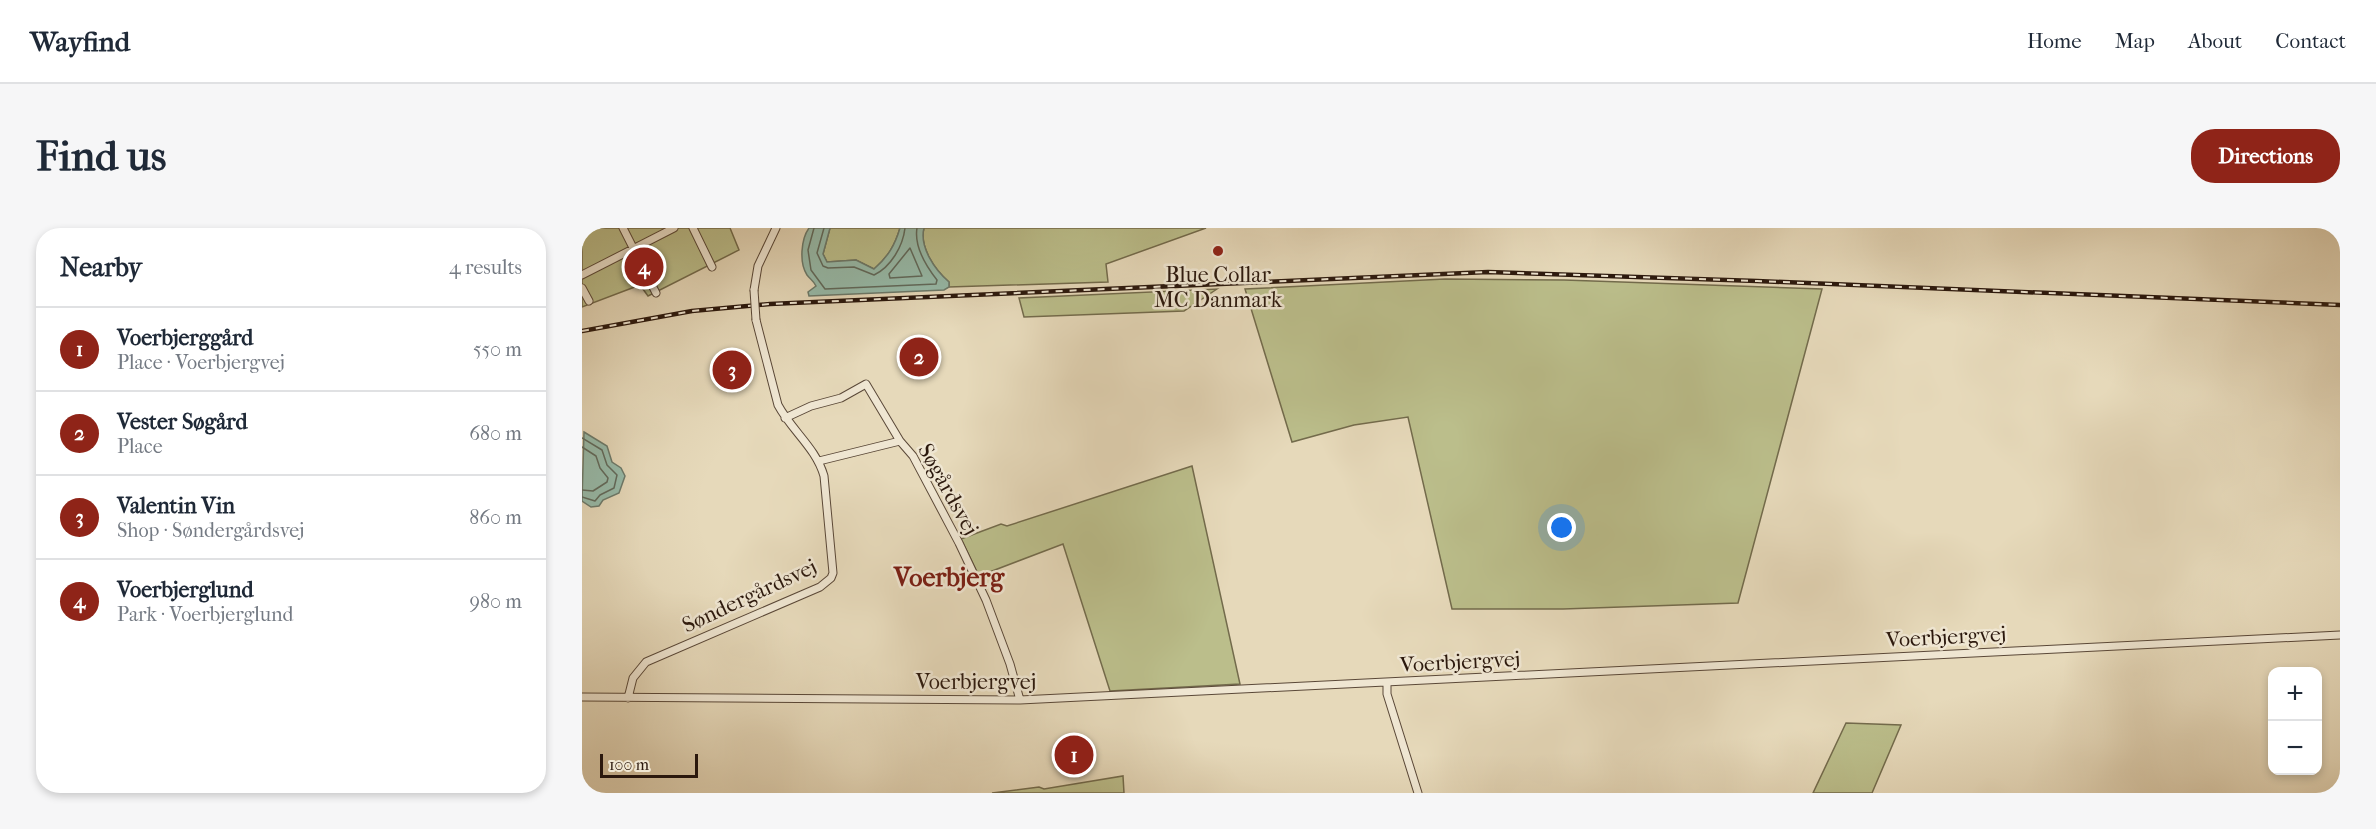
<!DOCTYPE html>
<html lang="en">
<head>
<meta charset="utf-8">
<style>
  :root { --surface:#fff; --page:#f6f6f7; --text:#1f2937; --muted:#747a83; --line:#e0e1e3; --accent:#8f2418 }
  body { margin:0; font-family:"IM FELL French Canon",serif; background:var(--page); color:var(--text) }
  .controls { position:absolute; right:18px; bottom:18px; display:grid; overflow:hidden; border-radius:12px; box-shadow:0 3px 9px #0003 }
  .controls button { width:54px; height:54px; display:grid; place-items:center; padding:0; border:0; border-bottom:2px solid var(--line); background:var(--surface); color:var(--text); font:30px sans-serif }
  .scale { position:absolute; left:18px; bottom:15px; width:98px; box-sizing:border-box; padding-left:6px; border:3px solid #2b180d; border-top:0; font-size:16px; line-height:21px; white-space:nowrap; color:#2b180d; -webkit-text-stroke:4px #efe6d2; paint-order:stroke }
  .you { position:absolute; left:980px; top:300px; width:21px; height:21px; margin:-15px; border:4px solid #fff; border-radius:50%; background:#1a73e8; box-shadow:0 0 0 9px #1a73e833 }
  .badge { display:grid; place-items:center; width:39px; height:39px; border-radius:50%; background:var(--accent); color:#fff; font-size:20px; font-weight:700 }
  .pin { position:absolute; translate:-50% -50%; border:3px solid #fff; box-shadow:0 2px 6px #0006 }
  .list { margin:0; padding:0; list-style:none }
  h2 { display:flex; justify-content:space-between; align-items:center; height:78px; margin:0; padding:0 24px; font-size:26px }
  h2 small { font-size:20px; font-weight:400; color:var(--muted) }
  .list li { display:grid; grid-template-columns:39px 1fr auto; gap:18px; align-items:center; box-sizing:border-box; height:84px; padding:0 24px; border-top:2px solid var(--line) }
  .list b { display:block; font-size:22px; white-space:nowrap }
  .list p { margin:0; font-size:20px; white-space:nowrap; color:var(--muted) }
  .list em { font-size:20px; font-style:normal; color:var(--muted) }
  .map { position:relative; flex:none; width:1758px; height:565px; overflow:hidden; border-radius:24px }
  header { display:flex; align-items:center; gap:36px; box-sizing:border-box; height:84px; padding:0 30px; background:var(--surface); border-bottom:2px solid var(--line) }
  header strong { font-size:28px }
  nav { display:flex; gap:33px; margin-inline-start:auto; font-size:21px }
  .intro { display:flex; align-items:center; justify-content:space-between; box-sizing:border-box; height:144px; padding:0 36px }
  h1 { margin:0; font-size:42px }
  .button { padding:15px 27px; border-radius:24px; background:var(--accent); color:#fff; font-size:21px; font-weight:700 }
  main { display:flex; gap:36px; padding:0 36px }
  aside { flex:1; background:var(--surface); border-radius:24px; box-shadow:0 3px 9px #0003 }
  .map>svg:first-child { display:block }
  .green { fill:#bbbe8b; stroke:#736b4c; stroke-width:1.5 }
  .water { fill:#97bbaa; stroke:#6c7a6b; stroke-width:1.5 }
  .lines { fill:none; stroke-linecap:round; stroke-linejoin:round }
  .shore { stroke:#616a5c; stroke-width:1.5 }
  .minor-casing { stroke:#5a4838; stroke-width:9 }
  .minor { stroke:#efe6d2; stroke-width:7 }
  .rail-casing { stroke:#2b180d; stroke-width:4.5 }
  .rail { stroke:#efe6d2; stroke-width:2; stroke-dasharray:7; stroke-linecap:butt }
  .minor-bridge-casing { stroke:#5a4838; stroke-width:9; stroke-linecap:butt }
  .minor-bridge { stroke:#efe6d2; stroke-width:7 }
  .poi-dot { fill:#8f2418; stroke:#efe6d2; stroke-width:2 }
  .labels { text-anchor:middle; stroke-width:5; stroke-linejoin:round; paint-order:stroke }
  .poi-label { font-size:22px; fill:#2b180d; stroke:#efe6d2 }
  .street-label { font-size:22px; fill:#2b180d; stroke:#efe6d2 }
  .quarter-label { font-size:26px; font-weight:bold; fill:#7a1f14; stroke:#efe6d2 }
</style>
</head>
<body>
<header>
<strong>Wayfind</strong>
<nav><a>Home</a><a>Map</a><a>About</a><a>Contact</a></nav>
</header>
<div class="intro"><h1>Find us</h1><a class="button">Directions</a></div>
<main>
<aside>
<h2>Nearby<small>4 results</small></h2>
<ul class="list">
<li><span class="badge">1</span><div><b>Voerbjerggård</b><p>Place · Voerbjergvej</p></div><em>550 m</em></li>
<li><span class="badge">2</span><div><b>Vester Søgård</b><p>Place</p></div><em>680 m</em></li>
<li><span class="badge">3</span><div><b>Valentin Vin</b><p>Shop · Søndergårdsvej</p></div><em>860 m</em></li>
<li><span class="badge">4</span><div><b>Voerbjerglund</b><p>Park · Voerbjerglund</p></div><em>980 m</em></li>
</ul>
</aside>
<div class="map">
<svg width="1758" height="565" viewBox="0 0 1758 565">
  <rect width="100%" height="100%" fill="#e6d9ba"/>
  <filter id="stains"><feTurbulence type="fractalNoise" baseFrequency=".00333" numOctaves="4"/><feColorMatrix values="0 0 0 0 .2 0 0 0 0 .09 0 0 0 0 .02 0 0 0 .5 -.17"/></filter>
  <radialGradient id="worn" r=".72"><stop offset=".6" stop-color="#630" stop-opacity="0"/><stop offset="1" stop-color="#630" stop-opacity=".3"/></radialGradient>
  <path class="green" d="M0,0H148L157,22L66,68L58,57L0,79Z
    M248,0H318C313,17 306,29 292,41L274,32L245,34L241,26Z
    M342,0H624L524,36L526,54L367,59V54C353,42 337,19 342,0Z
    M863,51L982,52L1240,61L1156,375L981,381H870L826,189L772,197L710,214L663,61Z
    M635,61L602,83L442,89L437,70Z
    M610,238L658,456L528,463L481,316L397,348L379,311L419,296L425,298Z
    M1264,495L1319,497L1290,565H1231Z
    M541,548L542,565H410L457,559L462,561Z"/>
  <path class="water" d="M227,0H248L241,26L245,34L274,32L292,41C306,29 313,17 318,0H342C337,19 353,42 367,54V59L362,62L227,68L226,64L234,58C232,53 228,51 225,47C217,35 219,11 227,0Z
    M2,204L25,218L30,234L39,240L43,248L37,265L21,272L17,278L9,279L0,273Z"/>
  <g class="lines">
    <path class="shore" d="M232,0L226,22L229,42L243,61L354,56L355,52C344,38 332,18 335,0
      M242,0L235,25L241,38L246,40L272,39L292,47C309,39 321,18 323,0
      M328,20L340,48L308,50L307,46Z
      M0,210L20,222L25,237L35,247L32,260L18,267L13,273L0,269
      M0,219L14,228L18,240L26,250L25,254L11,263L0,262"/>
    <defs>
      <path id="minor" d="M41,0L74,65
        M111,0L130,39
        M0,47L92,0
        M0,60L7,73
        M172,62L176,38L194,0
        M203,190L229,178L259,170L284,156L318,213L331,228L377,315L404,372L428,436L438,472
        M237,233L318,213
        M805,455V466L836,565
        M0,469L438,472L1758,407
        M46,470L51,450L64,434L238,359L249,350L251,345L242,248C234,220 210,203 196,177L174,92"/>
    </defs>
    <use href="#minor" class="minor-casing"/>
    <use href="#minor" class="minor"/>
    <defs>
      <path id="rail" d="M0,103L110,83L188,76L906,44L1175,53L1758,77"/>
    </defs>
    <use href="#rail" class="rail-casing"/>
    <use href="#rail" class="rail"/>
    <defs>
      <path id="minor-bridge" d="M172,62L174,92"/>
    </defs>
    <use href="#minor-bridge" class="minor-bridge-casing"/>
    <use href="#minor-bridge" class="minor-bridge"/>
  </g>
  <circle class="poi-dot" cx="636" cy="23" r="6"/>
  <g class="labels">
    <g class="poi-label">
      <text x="636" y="54">Blue Collar<tspan x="636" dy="25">MC Danmark</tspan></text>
    </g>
    <g class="street-label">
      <text transform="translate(367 261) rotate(61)" y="8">Søgårdsvej</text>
      <text transform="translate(167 367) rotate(-25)" y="8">Søndergårdsvej</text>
      <text transform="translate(1364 408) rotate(-3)" y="8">Voerbjergvej</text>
      <text transform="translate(878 433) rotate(-3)" y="8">Voerbjergvej</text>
      <text x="394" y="461">Voerbjergvej</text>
    </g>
    <g class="quarter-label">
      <text x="367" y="358">Voerbjerg</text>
    </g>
  </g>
  <rect width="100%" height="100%" filter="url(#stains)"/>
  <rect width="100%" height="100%" fill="url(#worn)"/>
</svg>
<div class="controls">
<button>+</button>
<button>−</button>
</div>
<div class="scale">100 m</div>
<div class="you"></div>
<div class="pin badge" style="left:492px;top:527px">1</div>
<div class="pin badge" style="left:337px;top:129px">2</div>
<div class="pin badge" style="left:150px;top:142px">3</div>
<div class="pin badge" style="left:62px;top:39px">4</div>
</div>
</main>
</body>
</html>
